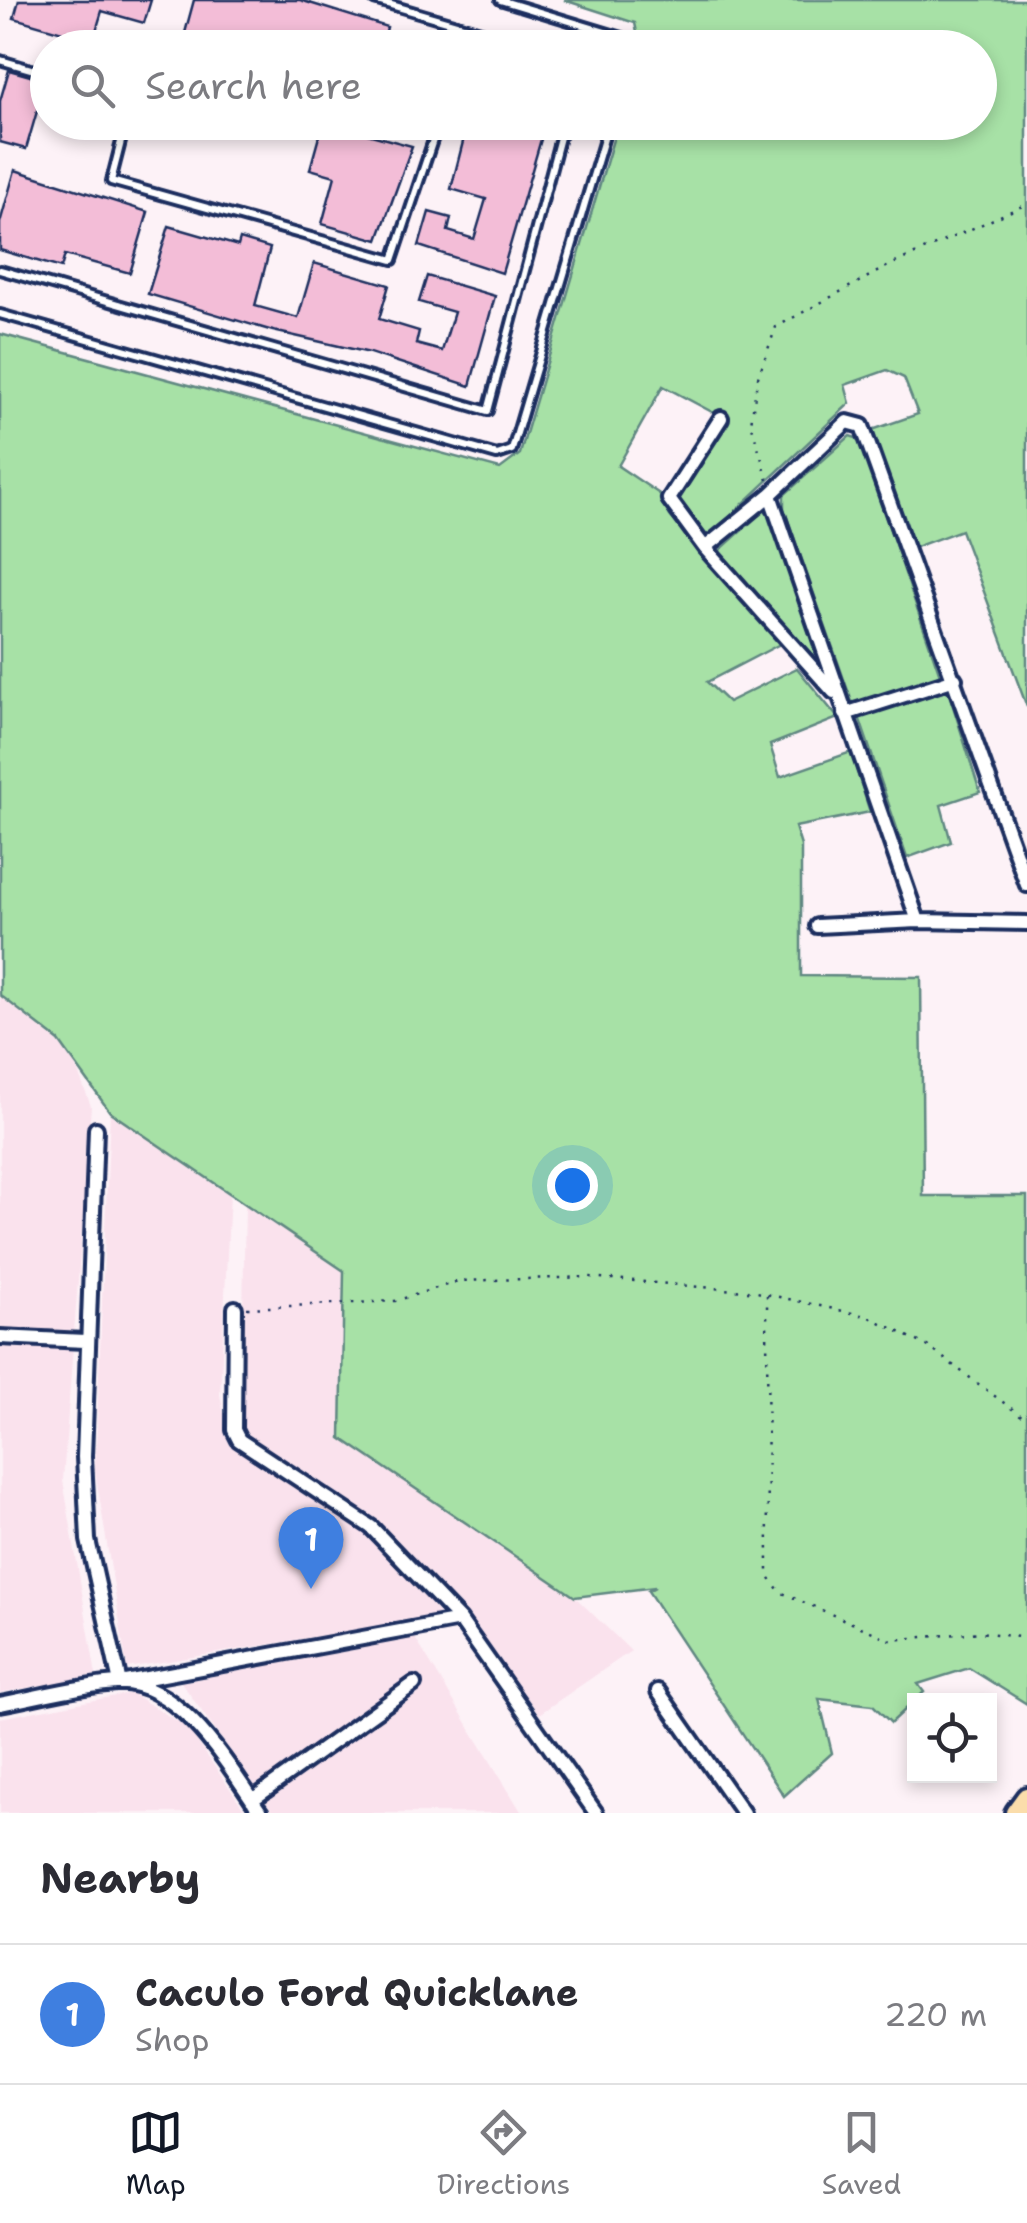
<!DOCTYPE html>
<html lang="en">
<head>
<meta charset="utf-8">
<style>
  :root { --surface:#fff; --page:#f2f2f3; --text:#2b2b33; --muted:#7c7c81; --line:#e1e1e2; --accent:#111827 }
  body { margin:0; font-family:"Shantell Sans",sans-serif; background:var(--page); color:var(--text) }
  .controls { position:absolute; right:30px; bottom:30px; display:grid; overflow:hidden; border-radius:0px; box-shadow:0 5px 15px #0003 }
  .controls button { width:90px; height:90px; display:grid; place-items:center; padding:0; border:0; border-bottom:2px solid var(--line); background:var(--surface); color:var(--text); font:50px sans-serif }
  .you { position:absolute; left:572px; top:1185px; width:35px; height:35px; margin:-25px; border:8px solid #fff; border-radius:50%; background:#1a73e8; box-shadow:0 0 0 15px #1a73e833 }
  .badge { display:grid; place-items:center; width:65px; height:65px; border-radius:50%; background:var(--accent); color:#fff; font-size:32px; font-weight:700 }
  .pin { position:absolute; translate:-50% -82px; filter:drop-shadow(0 2px 5px #0008) }
  .pin::after { content:''; position:absolute; top:52px; width:35px; height:30px; background:inherit; clip-path:polygon(0 0,100% 0,50% 100%) }
  .list { margin:0; padding:0; list-style:none }
  h2 { display:flex; justify-content:space-between; align-items:center; height:130px; margin:0; padding:0 40px; font-size:42px }
  h2 small { font-size:32px; font-weight:400; color:var(--muted) }
  .list li { display:grid; grid-template-columns:65px 1fr auto; gap:30px; align-items:center; box-sizing:border-box; height:140px; padding:0 40px; border-top:2px solid var(--line) }
  .list b { display:block; font-size:38px; white-space:nowrap }
  .list p { margin:0; font-size:32px; white-space:nowrap; color:var(--muted) }
  .list em { font-size:32px; font-style:normal; color:var(--muted) }
  .icon { flex:none; width:55px; height:55px; fill:none; stroke:currentColor; stroke-width:2; stroke-linecap:round; stroke-linejoin:round }
  .map { position:relative; flex:none; width:1027px; height:1813px; overflow:hidden }
  .search { position:absolute; background:var(--surface); box-shadow:0 5px 15px #0003; left:30px; right:30px; top:30px; height:110px; display:flex; align-items:center; gap:25px; box-sizing:border-box; padding:0 35px; border-radius:55px; color:var(--muted); font-size:38px }
  .sheet { height:270px; background:var(--surface) }
  nav { display:flex; justify-content:space-around; align-items:center; box-sizing:border-box; height:140px; border-top:2px solid var(--line); background:var(--surface); font-size:28px; color:var(--muted) }
  nav a { display:grid; justify-items:center; gap:5px }
  nav .on { color:var(--accent) }
  .map>svg:first-child { display:block }
  .built { fill:#fae2ed }
  .green { fill:#a7e1a6; stroke:#618882; stroke-width:2.5 }
  .building { fill:#f3bdd7; stroke:#1b2f5e; stroke-width:2.5 }
  .lines { fill:none; stroke-linecap:round; stroke-linejoin:round }
  .service-casing { stroke:#1b2f5e; stroke-width:14 }
  .minor-casing { stroke:#1b2f5e; stroke-width:20 }
  .primary-casing { stroke:#1b2f5e; stroke-width:28 }
  .path { stroke:#1b2f5e; stroke-width:2.5; stroke-dasharray:2.5 8; stroke-linecap:butt }
  .service { stroke:#fff; stroke-width:6 }
  .minor { stroke:#fff; stroke-width:12 }
  .primary { stroke:#fbddab; stroke-width:20 }
</style>
</head>
<body>
<div class="map">
<svg width="1027" height="1813" viewBox="0 0 1027 1813">
  <rect width="100%" height="100%" fill="#fdf2f7"/>
  <filter id="ink" filterUnits="userSpaceOnUse"><feTurbulence type="fractalNoise" baseFrequency=".01" numOctaves="2"/><feDisplacementMap in="SourceGraphic" scale="20" xChannelSelector="R" yChannelSelector="G"/><feConvolveMatrix kernelMatrix="1 2 1 2 8 2 1 2 1" color-interpolation-filters="sRGB"/></filter>
  <g filter="url(#ink)">
    <path class="built" d="M0,995L66,1041L91,1106L63,1480L96,1675L0,1693Z
      M110,1112L230,1194L220,1395L230,1445L377,1540L441,1616L127,1668L95,1470Z
      M245,1204L345,1271L342,1438L575,1597L631,1651L539,1714L455,1602L377,1521L321,1482L245,1438L241,1420Z
      M415,1638L522,1813H274L181,1682Z
      M131,1693L187,1727L247,1813H0V1718Z"/>
    <path class="green" d="M564,0H1027V707L961,530L913,548L872,430L918,414L904,378L887,370L845,385L850,403L708,537L677,496L727,420L663,386L618,466L661,495L670,516L782,643L707,682L728,702L797,668L838,718L770,745L780,777L851,752L870,812L795,827L801,846V976L921,977L923,1196H1027V1704L969,1668L918,1684L924,1692L891,1723L873,1705L819,1699L832,1753L784,1796L648,1591L655,1587L575,1597L341,1438L344,1271L110,1112L59,1041L0,995V334L500,469L520,454L618,123L980,122V48L640,47L635,23Z
      M850,436L859,439L940,675L853,705L784,509V495Z
      M769,506L823,668L719,551Z
      M947,687L980,792L941,805L951,842L907,858L859,717Z"/>
    <path class="building" d="M19,0H151L144,23L102,11L93,41L14,18Z
      M194,0H300L387,27L382,48H235L185,33Z
      M9,70L48,81V103L40,101L26,149L0,142V101Z
      M323,122L412,146L378,240L322,224L335,176L310,169Z
      M468,122L505,133L508,122H546L502,273L419,246L429,212L451,218L448,231L474,239L486,199L451,189Z
      M15,170L148,212L130,273L65,255L61,268L0,250V223Z
      M169,226L238,246L240,239L270,248L255,306L298,318L314,263L389,285L379,319L419,331L416,344L442,351L454,312L419,302L427,276L495,296L470,386L370,353L273,331L148,294Z"/>
    <g class="lines">
      <defs>
        <path id="service" d="M374,0L539,48
          M500,0L622,37L625,48
          M0,60L48,74
          M126,122L111,181L393,260L436,131L407,122
          M0,270L488,411L564,122
          M0,314L497,455L512,450L609,122"/>
        <path id="minor" d="M721,418L669,499L705,548L834,692
          M770,495L918,921L1027,923
          M705,548L770,495L847,422L862,426L1027,885
          M845,714L955,679
          M817,926L918,921
          M96,1129L84,1457L88,1540L120,1683L460,1620
          M235,1308L234,1430L239,1440L371,1527L460,1620L596,1813
          M0,1337L85,1341
          M658,1691L743,1813
          M0,1704C38,1697 77,1686 116,1683C179,1679 230,1768 261,1813
          M252,1800L414,1684"/>
        <path id="primary" d="M1016,1813L1027,1798"/>
      </defs>
      <use href="#service" class="service-casing"/>
      <use href="#minor" class="minor-casing"/>
      <use href="#primary" class="primary-casing"/>
      <path class="path" d="M768,480L751,423L757,380L776,327L888,266L1027,204
        M767,1295L768,1575L780,1592L891,1640L980,1632L1027,1638
        M247,1308L395,1301L459,1281L590,1277L757,1292L870,1317L927,1346L1027,1420"/>
      <use href="#service" class="service"/>
      <use href="#minor" class="minor"/>
      <use href="#primary" class="primary"/>
    </g>
  </g>
</svg>
<div class="controls">
<button><svg class="icon" aria-label="locate" viewBox="0 0 24 24"><circle cx="12" cy="12" r="6"/><path d="M12 2v4M12 18v4M2 12h4M18 12h4"/></svg></button>
</div>
<div class="you"></div>
<div class="pin badge" style="left:311px;top:1589px;background:#3f7fe0">1</div>
<div class="search"><svg class="icon" aria-label="search" viewBox="0 0 24 24"><circle cx="10" cy="10" r="6"/><path d="M15 15l6 6"/></svg>Search here</div>
</div>
<section class="sheet">
<h2>Nearby<small></small></h2>
<ul class="list">
<li><span class="badge" style="background:#3f7fe0">1</span><div><b>Caculo Ford Quicklane</b><p>Shop</p></div><em>220 m</em></li>
</ul>
</section>
<nav>
<a class="on"><svg class="icon" aria-label="map" viewBox="0 0 24 24"><path d="M3 6l6-2 6 2 6-2v14l-6 2-6-2-6 2zM9 4v14M15 6v14"/></svg>Map</a>
<a><svg class="icon" aria-label="directions" viewBox="0 0 24 24"><path d="M12 3l9 9-9 9-9-9zM9 14v-3h6M13 9l2 2-2 2"/></svg>Directions</a>
<a><svg class="icon" aria-label="saved" viewBox="0 0 24 24"><path d="M7 4h10v16l-5-4-5 4z"/></svg>Saved</a>
</nav>
</body>
</html>
